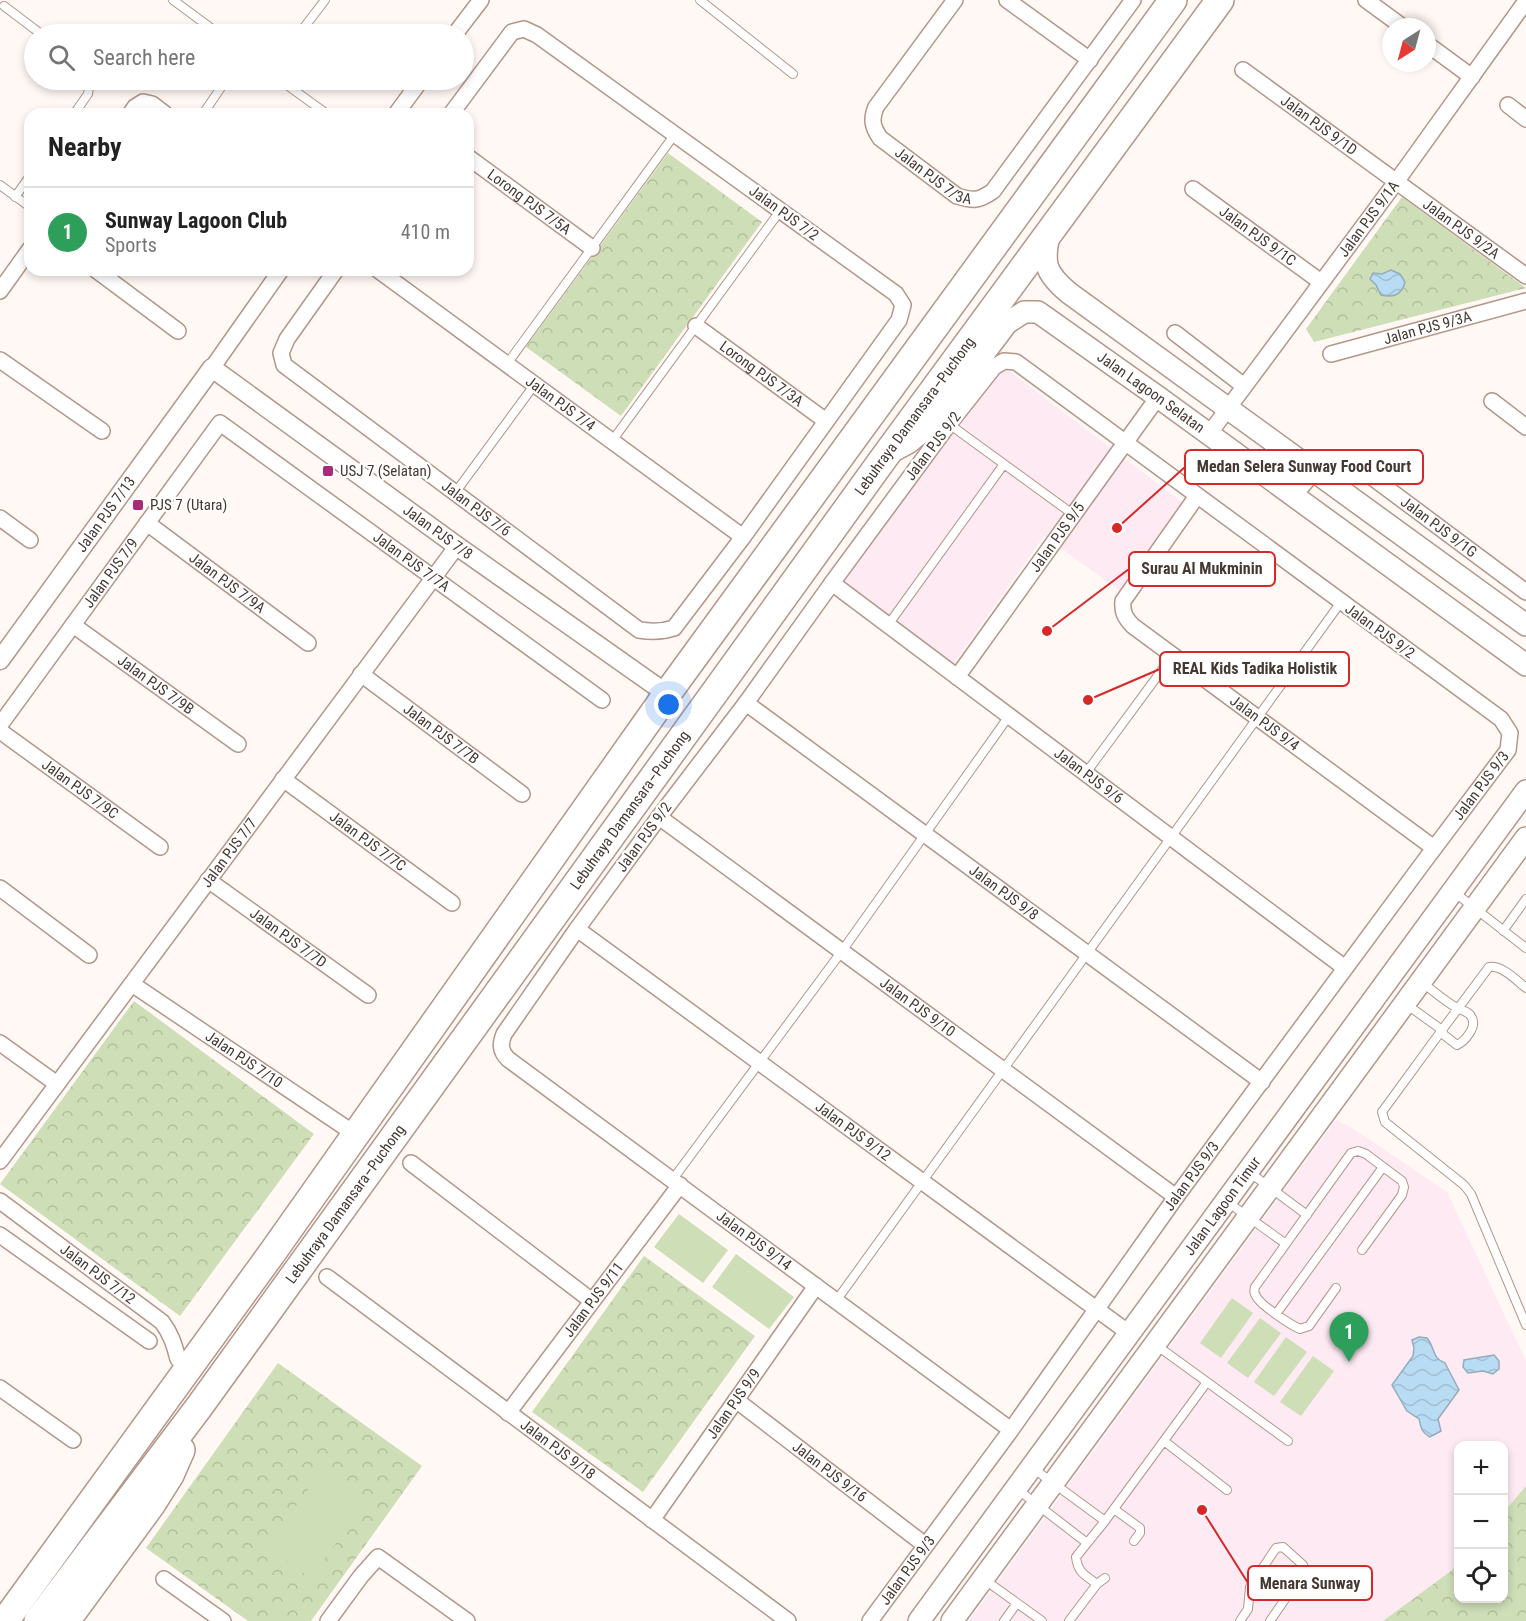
<!DOCTYPE html>
<html lang="en">
<head>
<meta charset="utf-8">
<style>
  :root { --surface:#fff; --page:#f6f6f6; --text:#222; --muted:#767676; --line:#e0e0e0; --accent:#ea580c }
  body { margin:0; font-family:"Roboto Condensed",sans-serif; background:var(--page); color:var(--text) }
  .controls { position:absolute; right:18px; bottom:18px; display:grid; overflow:hidden; border-radius:12px; box-shadow:0 3px 9px #0003 }
  .controls button { width:54px; height:54px; display:grid; place-items:center; padding:0; border:0; border-bottom:2px solid var(--line); background:var(--surface); color:var(--text); font:30px sans-serif }
  .compass { position:absolute; left:1382px; top:18px; width:54px; height:54px; border-radius:50%; background:var(--surface); box-shadow:0 3px 9px #0003; rotate:216deg }
  .you { position:absolute; left:669px; top:705px; width:21px; height:21px; margin:-15px; border:4px solid #fff; border-radius:50%; background:#1a73e8; box-shadow:0 0 0 9px #1a73e833 }
  .badge { display:grid; place-items:center; width:39px; height:39px; border-radius:50%; background:var(--accent); color:#fff; font-size:20px; font-weight:700 }
  .pin { position:absolute; translate:-50% -50px; filter:drop-shadow(0 2px 3px #0008) }
  .pin::after { content:''; position:absolute; top:32px; width:21px; height:18px; background:inherit; clip-path:polygon(0 0,100% 0,50% 100%) }
  .list { margin:0; padding:0; list-style:none }
  h2 { display:flex; justify-content:space-between; align-items:center; height:78px; margin:0; padding:0 24px; font-size:26px }
  h2 small { font-size:20px; font-weight:400; color:var(--muted) }
  .list li { display:grid; grid-template-columns:39px 1fr auto; gap:18px; align-items:center; box-sizing:border-box; height:90px; padding:0 24px; border-top:2px solid var(--line) }
  .list b { display:block; font-size:22px; white-space:nowrap }
  .list p { margin:0; font-size:20px; white-space:nowrap; color:var(--muted) }
  .list em { font-size:20px; font-style:normal; color:var(--muted) }
  .icon { flex:none; width:33px; height:33px; fill:none; stroke:currentColor; stroke-width:2; stroke-linecap:round; stroke-linejoin:round }
  .map { position:relative; flex:none; width:1526px; height:1621px; overflow:hidden }
  .search { position:absolute; background:var(--surface); box-shadow:0 3px 9px #0003; left:24px; top:24px; width:450px; height:66px; display:flex; align-items:center; gap:15px; box-sizing:border-box; padding:0 21px; border-radius:33px; color:var(--muted); font-size:22px }
  .panel { position:absolute; background:var(--surface); box-shadow:0 3px 9px #0003; left:24px; top:108px; width:450px; height:168px; border-radius:18px }
  .map>svg:first-child { display:block }
  .commercial { fill:#fdeaf3; fill-rule:evenodd }
  .park { fill:url(#park-crowns) }
  .pitch { fill:#cedeb7 }
  .water { fill:url(#water-waves); stroke:#96abbb; stroke-width:1.5 }
  .lines { fill:none; stroke-linecap:round; stroke-linejoin:round }
  .service-casing { stroke:#b49689; stroke-width:10 }
  .minor-casing { stroke:#b49689; stroke-width:18 }
  .tertiary-casing { stroke:#b49689; stroke-width:21 }
  .secondary-casing { stroke:#b49689; stroke-width:24 }
  .motorway-casing { stroke:#b49689; stroke-width:30 }
  .service { stroke:#fff; stroke-width:8 }
  .minor { stroke:#fff; stroke-width:15 }
  .tertiary { stroke:#fff; stroke-width:18 }
  .secondary { stroke:#fff; stroke-width:21 }
  .motorway { stroke:#fff; stroke-width:27 }
  .poi-dot { fill:#ab2a77; stroke:#fff; stroke-width:2 }
  .labels { text-anchor:middle; stroke-width:4.5; stroke-linejoin:round; paint-order:stroke }
  .street-label { font-size:15px; fill:#453833; stroke:#fff }
  .poi-label { font-size:15px; fill:#453833; stroke:#fff; text-anchor:start }
  .leader { fill:none; stroke:#d62828; stroke-width:2 }
  .callout-dot { fill:#d62828; stroke:#fff; stroke-width:2 }
  .callout { fill:#fff; stroke:#d62828; stroke-width:2 }
  .callout-label { font-size:16px; text-anchor:middle; font-weight:bold; fill:#453833 }
</style>
</head>
<body>
<div class="map">
<svg width="1526" height="1621" viewBox="0 0 1526 1621">
  <defs>
    <pattern id="park-crowns" width="20" height="18" patternUnits="userSpaceOnUse" patternTransform="scale(1.5)"><rect width="20" height="18" fill="#cedeb7"/><path d="M2 6a3 3 0 1 1 6 0M12 15a3 3 0 1 1 6 0" fill="none" stroke="#b2bf9e"/></pattern>
    <pattern id="water-waves" width="16" height="10" patternUnits="userSpaceOnUse" patternTransform="scale(1.5)"><rect width="16" height="10" fill="#b9dcf5"/><path d="M0 5q4-4 8 0t8 0" fill="none" stroke="#a0bed2"/></pattern>
  </defs>
  <rect width="100%" height="100%" fill="#fff8f5"/>
  <path class="commercial" d="M992,358L1182,502L1119,590L1044,536L951,667L826,574Z
    M1336,1120L1352,1128L1447,1192L1526,1361V1621H969ZM1458,1446H1504V1598H1458Z"/>
  <path class="park" d="M668,153L762,222L621,416L526,347Z
    M1402,197L1526,288L1314,342L1306,329Z
    M134,1001L314,1134L180,1316L0,1184Z
    M644,1256L755,1336L643,1492L532,1412Z
    M278,1363L422,1466L311,1621H248L146,1548Z
    M1526,1486V1621H1383L1451,1571L1458,1563V1598H1504V1512Z"/>
  <path class="pitch" d="M679,1214L728,1250L703,1283L654,1247Z
    M736,1254L794,1297L769,1329L712,1287Z
    M1232,1298L1253,1313L1221,1358L1200,1343Z
    M1260,1318L1281,1333L1248,1378L1227,1363Z
    M1286,1337L1307,1352L1274,1396L1254,1382Z
    M1313,1356L1334,1371L1301,1416L1280,1402Z
    M323,1469L367,1502L310,1578L267,1545Z"/>
  <path class="water" d="M1391,270L1400,274L1405,282C1402,295 1393,298 1381,295L1376,285L1370,279L1373,273L1382,274Z
    M1419,1337L1427,1338C1435,1347 1432,1359 1445,1363L1459,1390L1438,1419L1441,1431L1430,1437C1422,1433 1421,1428 1419,1419L1407,1411L1392,1385L1413,1356L1414,1348L1412,1340Z
    M1494,1355L1499,1361V1369L1493,1374L1483,1371L1468,1373L1463,1367L1464,1360Z"/>
  <g class="lines">
    <defs>
      <path id="service" d="M173,0L219,34
        M700,0L793,74
        M4,6L41,34
        M297,34H299L325,0
        M280,80L327,114
        M74,114L88,94L90,80
        M203,114L226,80
        M0,185L30,207
        M15,197L30,176
        M507,364L675,134
        M949,424L1074,515
        M612,441L780,211
        M455,493L535,384
        M888,625L1004,464
        M1086,773L1173,655
        M1454,892L1526,948
        M1503,931L1526,899
        M1526,988C1516,980 1502,965 1489,967L1442,1030L1382,1112L1385,1122L1464,1185L1471,1194L1526,1325
        M1406,1004L1442,1030L1444,1035L1457,1045C1465,1041 1477,1027 1472,1018C1469,1011 1463,1011 1457,1008C1445,1001 1433,991 1422,982
        M1249,1172L1307,1215
        M673,1179L842,951L1009,716
        M1226,1201L1286,1244
        M1336,1288L1309,1326L1300,1329C1291,1325 1260,1305 1256,1296C1254,1292 1254,1292 1255,1287L1351,1153L1358,1151L1366,1154L1402,1181L1404,1187L1402,1195L1362,1250
        M836,1301L1341,602
        M1276,1314L1383,1167
        M1207,1382L1288,1441
        M1164,1441L1227,1490
        M1034,1469L1105,1521
        M1017,1489L1087,1543
        M1114,1509L1140,1528V1533L1134,1541
        M985,1580L1042,1621
        M1097,1584C1085,1575 1078,1573 1076,1557L1105,1521L1207,1382L1156,1345
        M1004,1621L1017,1603
        M1069,1621L1097,1584L1105,1578
        M1240,1621L1248,1609L1250,1587L1276,1548L1283,1547L1303,1565V1573L1270,1621"/>
      <g id="minor">
        <path id="s1" d="M955,0L876,107C871,119 872,126 880,138L957,196C973,201 979,201 993,191L1133,0"/>
        <path d="M1007,0L1090,60"/>
        <path d="M1366,0L1403,27"/>
        <path d="M455,34L481,0"/>
        <path d="M1427,44L1472,77"/>
        <path id="s2" d="M1243,70L1526,276"/>
        <path d="M1508,105L1526,119"/>
        <path d="M130,114L135,107L143,102L152,104L165,114"/>
        <path d="M396,114L421,80"/>
        <path id="s3" d="M468,157L592,248"/>
        <path id="s4" d="M1193,189L1321,282"/>
        <path d="M96,270L178,331"/>
        <path id="s5" d="M336,270L287,339L281,353L284,365L639,630C652,632 662,632 674,628L743,537L899,320L903,305L896,294L537,35L524,29L512,32L451,114"/>
        <path id="s6" d="M378,270L743,537"/>
        <path d="M0,291L30,249"/>
        <path id="s7" d="M696,326L826,421"/>
        <path d="M1175,333L1244,386"/>
        <path id="s8" d="M1331,354L1526,301"/>
        <path d="M0,360L102,431"/>
        <path d="M212,368L281,270"/>
        <path d="M1492,401L1526,427"/>
        <path id="s9" d="M1209,434L1396,182L1526,1"/>
        <path id="s10" d="M1197,496L1123,601C1122,612 1125,618 1133,626L1434,848"/>
        <path id="s11" d="M1294,496C1306,482 1321,458 1343,461C1347,461 1352,464 1357,466L1526,592"/>
        <path d="M0,518L30,540"/>
        <path id="s12" d="M147,523L308,643"/>
        <path id="s13" d="M832,583L1345,968"/>
        <path id="s14" d="M73,625L238,744"/>
        <path id="s15" d="M361,674L522,794"/>
        <path id="s16" d="M957,677L1158,397"/>
        <path id="s17" d="M746,703L1262,1082"/>
        <path id="s18" d="M0,725L220,423L602,700"/>
        <path id="s19" d="M0,731L160,847"/>
        <path id="s20" d="M283,779L452,903"/>
        <path id="s21" d="M659,817L1176,1197"/>
        <path id="s22" d="M208,880L368,995"/>
        <path d="M0,888L89,955"/>
        <path id="s23" d="M577,929L1129,1333"/>
        <path id="s24" d="M132,984L355,1134"/>
        <path d="M0,1043L57,1084"/>
        <path id="s25" d="M0,1161L457,546"/>
        <path d="M411,1163L592,1301"/>
        <path id="s26" d="M0,1201L162,1322C171,1334 174,1344 178,1359"/>
        <path d="M0,1235L149,1341"/>
        <path id="s27" d="M327,1277L788,1621"/>
        <path d="M0,1388L73,1440"/>
        <path id="s28" d="M736,1400L925,1545"/>
        <path id="s29" d="M508,1413L680,1185"/>
        <path id="s30" d="M652,1520L816,1286"/>
        <path d="M164,1579L223,1621"/>
        <path d="M328,1621L361,1576L378,1557L467,1621"/>
        <path id="s31" d="M870,1621L1011,1430L1176,1197L1423,863L1508,750L1510,733L1501,719L1016,362L1004,361L994,367L949,424L832,583L746,703L659,817L577,929L504,1034C500,1044 500,1051 508,1059L1011,1430"/>
      </g>
      <g id="tertiary">
        <path id="s32" d="M0,660L212,368L457,546L667,694"/>
      </g>
      <g id="secondary">
        <path d="M1050,232C1042,263 1045,273 1069,293L1526,625"/>
        <path id="s33" d="M893,451L908,443L930,425L1007,323L1024,312H1038L1158,397L1526,665"/>
        <path id="s34" d="M919,1621L1526,791"/>
        <path d="M952,1621L1526,838"/>
      </g>
      <g id="motorway">
        <path d="M5,1621L272,1253L667,694L1173,0"/>
        <path id="s35" d="M38,1621L199,1407L886,455L1220,0"/>
        <path d="M66,1621L151,1505L170,1475L181,1450"/>
      </g>
    </defs>
    <use href="#service" class="service-casing"/>
    <use href="#minor" class="minor-casing"/>
    <use href="#tertiary" class="tertiary-casing"/>
    <use href="#secondary" class="secondary-casing"/>
    <use href="#motorway" class="motorway-casing"/>
    <use href="#service" class="service"/>
    <use href="#minor" class="minor"/>
    <use href="#tertiary" class="tertiary"/>
    <use href="#secondary" class="secondary"/>
    <use href="#motorway" class="motorway"/>
  </g>
  <g class="poi-dot">
    <rect x="322" y="465" width="12" height="12" rx="3"/>
    <rect x="132" y="499" width="12" height="12" rx="3"/>
  </g>
  <g class="labels">
    <g class="street-label">
      <text dy="5" stroke="none"><textPath href="#s2" startOffset="94">Jalan PJS 9/1D</textPath></text>
      <text dy="5" stroke="none"><textPath href="#s1" startOffset="232">Jalan PJS 7/3A</textPath></text>
      <text dy="5" stroke="none"><textPath href="#s3" startOffset="76">Lorong PJS 7/5A</textPath></text>
      <text transform="translate(784 213) rotate(36)" y="5">Jalan PJS 7/2</text>
      <text dy="5" stroke="none"><textPath href="#s9" startOffset="268">Jalan PJS 9/1A</textPath></text>
      <text dy="5" stroke="none"><textPath href="#s2" startOffset="270">Jalan PJS 9/2A</textPath></text>
      <text dy="5" stroke="none"><textPath href="#s4" startOffset="80">Jalan PJS 9/1C</textPath></text>
      <text dy="5" stroke="none"><textPath href="#s8" startOffset="100">Jalan PJS 9/3A</textPath></text>
      <text dy="5" stroke="none"><textPath href="#s7" startOffset="81">Lorong PJS 7/3A</textPath></text>
      <text dy="5" stroke="none"><textPath href="#s33" startOffset="346">Jalan Lagoon Selatan</textPath></text>
      <text dy="5" stroke="none"><textPath href="#s6" startOffset="226">Jalan PJS 7/4</textPath></text>
      <text dy="5" stroke="none"><textPath href="#s35" startOffset="1490">Lebuhraya Damansara–Puchong</textPath></text>
      <text transform="translate(933 446) rotate(-53)" y="5">Jalan PJS 9/2</text>
      <text dy="5" stroke="none"><textPath href="#s5" startOffset="352">Jalan PJS 7/6</textPath></text>
      <text dy="5" stroke="none"><textPath href="#s32" startOffset="180">Jalan PJS 7/13</textPath></text>
      <text dy="5" stroke="none"><textPath href="#s11" startOffset="180">Jalan PJS 9/1G</textPath></text>
      <text dy="5" stroke="none"><textPath href="#s32" startOffset="640">Jalan PJS 7/8</textPath></text>
      <text dy="5" stroke="none"><textPath href="#s16" startOffset="172">Jalan PJS 9/5</textPath></text>
      <text dy="5" stroke="none"><textPath href="#s18" startOffset="610">Jalan PJS 7/7A</textPath></text>
      <text dy="5" stroke="none"><textPath href="#s18" startOffset="188">Jalan PJS 7/9</textPath></text>
      <text dy="5" stroke="none"><textPath href="#s12" startOffset="100">Jalan PJS 7/9A</textPath></text>
      <text transform="translate(1380 631) rotate(36)" y="5">Jalan PJS 9/2</text>
      <text dy="5" stroke="none"><textPath href="#s14" startOffset="102">Jalan PJS 7/9B</textPath></text>
      <text dy="5" stroke="none"><textPath href="#s10" startOffset="320">Jalan PJS 9/4</textPath></text>
      <text dy="5" stroke="none"><textPath href="#s15" startOffset="100">Jalan PJS 7/7B</textPath></text>
      <text dy="5" stroke="none"><textPath href="#s13" startOffset="321">Jalan PJS 9/6</textPath></text>
      <text dy="5" stroke="none"><textPath href="#s31" startOffset="1035">Jalan PJS 9/3</textPath></text>
      <text dy="5" stroke="none"><textPath href="#s19" startOffset="99">Jalan PJS 7/9C</textPath></text>
      <text dy="5" stroke="none"><textPath href="#s35" startOffset="1004">Lebuhraya Damansara–Puchong</textPath></text>
      <text transform="translate(644 837) rotate(-54)" y="5">Jalan PJS 9/2</text>
      <text dy="5" stroke="none"><textPath href="#s20" startOffset="105">Jalan PJS 7/7C</textPath></text>
      <text dy="5" stroke="none"><textPath href="#s25" startOffset="384">Jalan PJS 7/7</textPath></text>
      <text dy="5" stroke="none"><textPath href="#s17" startOffset="320">Jalan PJS 9/8</textPath></text>
      <text dy="5" stroke="none"><textPath href="#s22" startOffset="99">Jalan PJS 7/7D</textPath></text>
      <text dy="5" stroke="none"><textPath href="#s21" startOffset="321">Jalan PJS 9/10</textPath></text>
      <text dy="5" stroke="none"><textPath href="#s24" startOffset="135">Jalan PJS 7/10</textPath></text>
      <text dy="5" stroke="none"><textPath href="#s23" startOffset="342">Jalan PJS 9/12</textPath></text>
      <text dy="5" stroke="none"><textPath href="#s31" startOffset="549">Jalan PJS 9/3</textPath></text>
      <text dy="5" stroke="none"><textPath href="#s35" startOffset="518">Lebuhraya Damansara–Puchong</textPath></text>
      <text dy="5" stroke="none"><textPath href="#s34" startOffset="514">Jalan Lagoon Timur</textPath></text>
      <text dy="5" stroke="none"><textPath href="#s31" startOffset="2900">Jalan PJS 9/14</textPath></text>
      <text dy="5" stroke="none"><textPath href="#s26" startOffset="122">Jalan PJS 7/12</textPath></text>
      <text dy="5" stroke="none"><textPath href="#s29" startOffset="142">Jalan PJS 9/11</textPath></text>
      <text dy="5" stroke="none"><textPath href="#s30" startOffset="142">Jalan PJS 9/9</textPath></text>
      <text dy="5" stroke="none"><textPath href="#s27" startOffset="288">Jalan PJS 9/18</textPath></text>
      <text dy="5" stroke="none"><textPath href="#s28" startOffset="118">Jalan PJS 9/16</textPath></text>
      <text dy="5" stroke="none"><textPath href="#s31" startOffset="63">Jalan PJS 9/3</textPath></text>
    </g>
    <g class="poi-label">
      <text x="340" y="476">USJ 7 (Selatan)</text>
      <text x="150" y="510">PJS 7 (Utara)</text>
    </g>
  </g>
  <path class="leader" d="M1117 528L1185 467M1047 631L1129 569M1088 700L1160 669M1202 1510L1248 1583"/>
  <g class="callout-dot">
    <circle cx="1117" cy="528" r="6"/>
    <circle cx="1047" cy="631" r="6"/>
    <circle cx="1088" cy="700" r="6"/>
    <circle cx="1202" cy="1510" r="6"/>
  </g>
  <g class="callout">
    <rect x="1185" y="450" width="238" height="34" rx="6"/>
    <rect x="1129" y="552" width="146" height="34" rx="6"/>
    <rect x="1160" y="652" width="189" height="34" rx="6"/>
    <rect x="1248" y="1566" width="124" height="34" rx="6"/>
  </g>
  <g class="callout-label">
    <text x="1304" y="472">Medan Selera Sunway Food Court</text>
    <text x="1202" y="574">Surau Al Mukminin</text>
    <text x="1255" y="674">REAL Kids Tadika Holistik</text>
    <text x="1310" y="1589">Menara Sunway</text>
  </g>
</svg>
<div class="controls">
<button>+</button>
<button>−</button>
<button><svg class="icon" aria-label="locate" viewBox="0 0 24 24"><circle cx="12" cy="12" r="6"/><path d="M12 2v4M12 18v4M2 12h4M18 12h4"/></svg></button>
</div>
<svg class="compass" viewBox="-18 -18 36 36"><path d="M0-13l5 13h-10z" fill="#e53935"/><path d="M0 13l5-13h-10z" fill="#767676"/></svg>
<div class="you"></div>
<div class="pin badge" style="left:1349px;top:1362px;background:#2e9e5b">1</div>
<div class="search"><svg class="icon" aria-label="search" viewBox="0 0 24 24"><circle cx="10" cy="10" r="6"/><path d="M15 15l6 6"/></svg>Search here</div>
<section class="panel">
<h2>Nearby<small></small></h2>
<ul class="list">
<li><span class="badge" style="background:#2e9e5b">1</span><div><b>Sunway Lagoon Club</b><p>Sports</p></div><em>410 m</em></li>
</ul>
</section>
</div>
</body>
</html>
